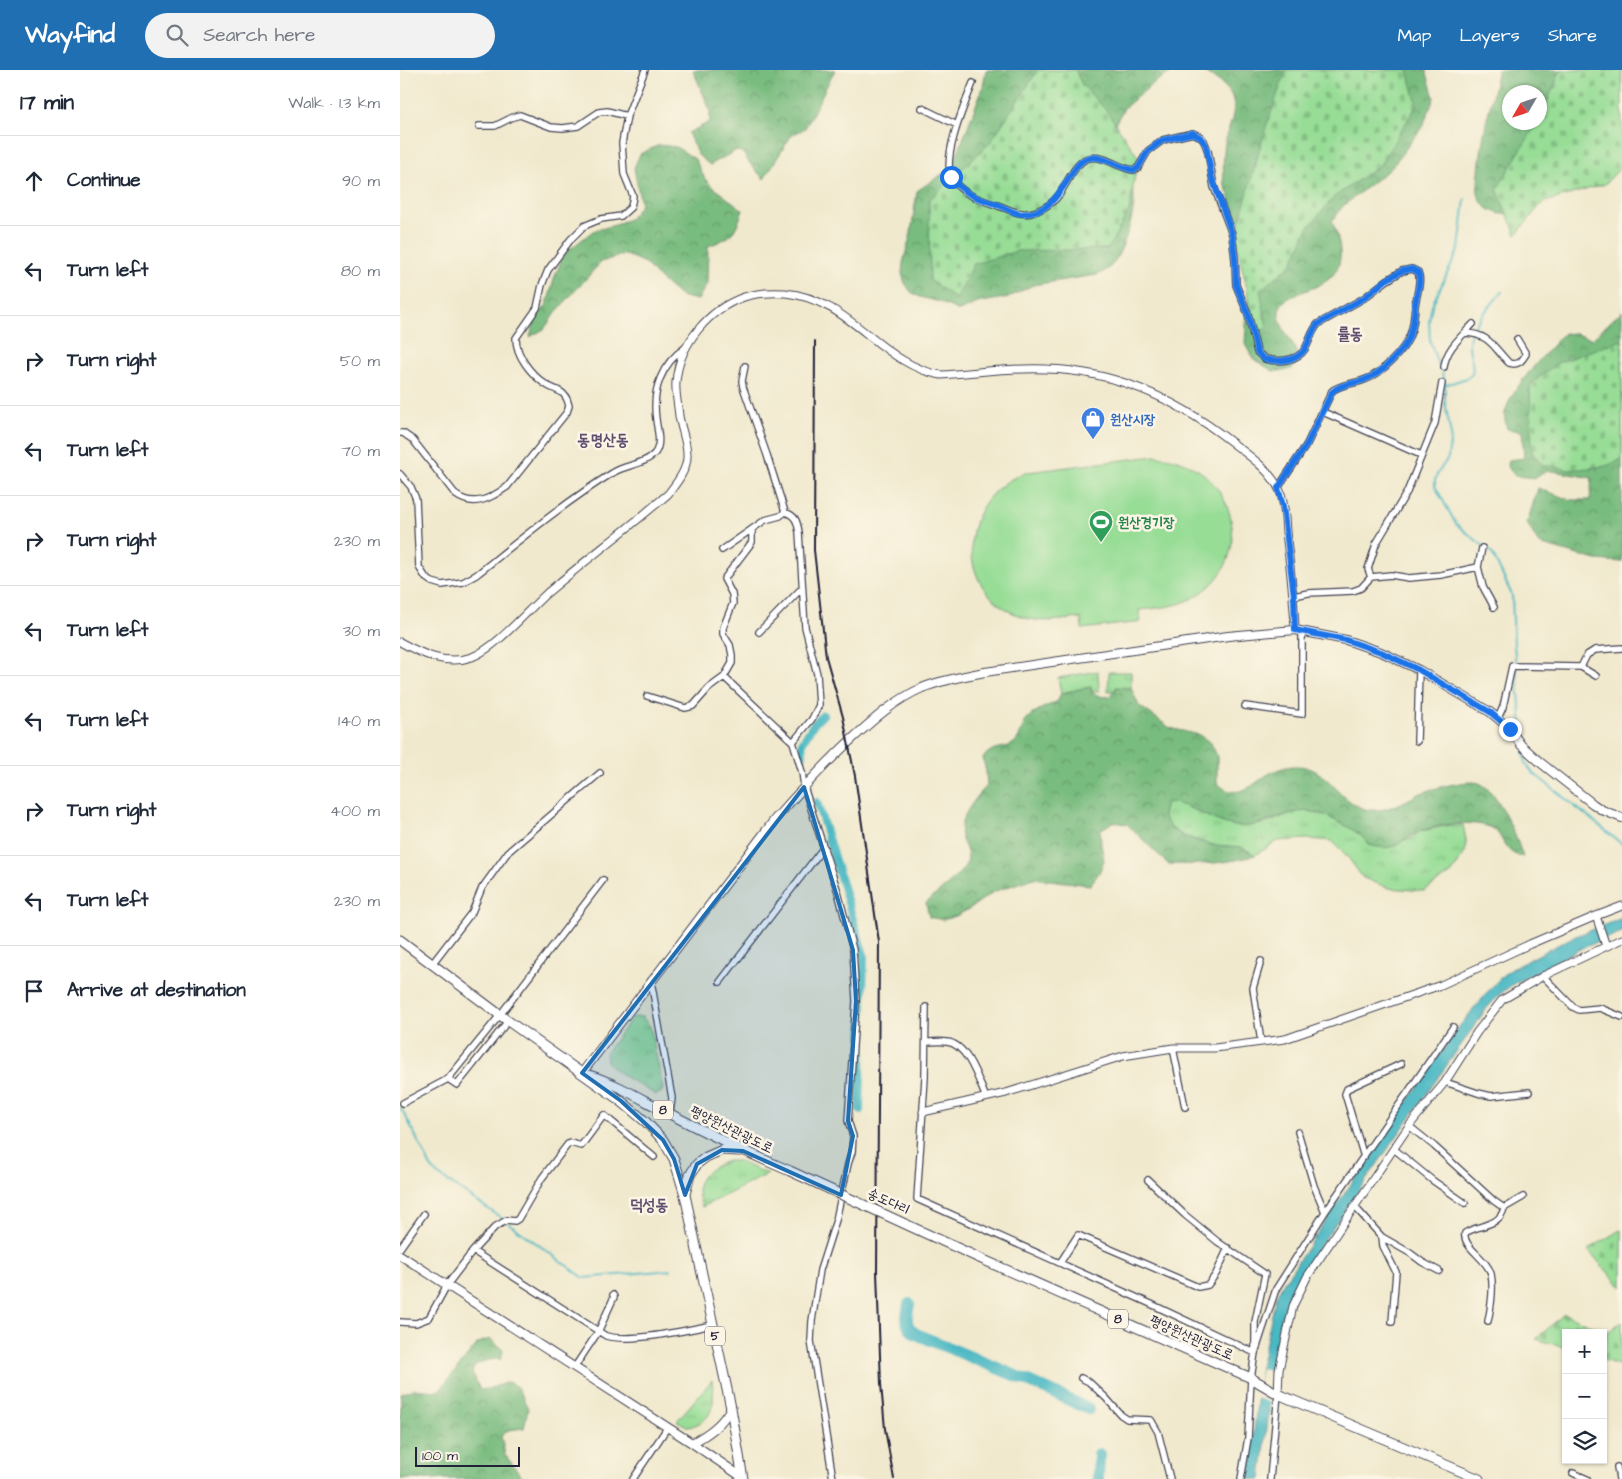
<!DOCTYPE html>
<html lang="en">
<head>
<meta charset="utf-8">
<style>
  :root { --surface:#fff; --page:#f2f2f3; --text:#1f2937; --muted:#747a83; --line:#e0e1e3; --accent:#1f6fb2 }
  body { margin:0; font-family:"Architects Daughter","Poor Story",sans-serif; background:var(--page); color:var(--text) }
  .controls { position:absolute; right:15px; bottom:15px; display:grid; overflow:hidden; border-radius:0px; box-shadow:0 1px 4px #0004 }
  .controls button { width:45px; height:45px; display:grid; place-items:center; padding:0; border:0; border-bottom:1px solid var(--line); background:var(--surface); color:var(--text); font:25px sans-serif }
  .compass { position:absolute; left:1102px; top:15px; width:45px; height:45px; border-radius:50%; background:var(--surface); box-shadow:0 1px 4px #0004; rotate:231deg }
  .scale { position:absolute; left:15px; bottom:12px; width:105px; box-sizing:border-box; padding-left:5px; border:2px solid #22223b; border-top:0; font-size:14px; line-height:18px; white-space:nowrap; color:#22223b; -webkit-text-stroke:4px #fcf5e5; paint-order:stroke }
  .stop { position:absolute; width:15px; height:15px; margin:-11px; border:4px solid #1a73e8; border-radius:50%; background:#fff }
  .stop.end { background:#1a73e8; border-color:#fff; box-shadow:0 1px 5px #0008 }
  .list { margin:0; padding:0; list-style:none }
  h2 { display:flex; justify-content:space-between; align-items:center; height:65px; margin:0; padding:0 20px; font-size:21px }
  h2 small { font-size:16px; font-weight:400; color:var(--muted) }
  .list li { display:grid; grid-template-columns:32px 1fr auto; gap:15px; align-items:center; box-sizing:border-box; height:90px; padding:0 20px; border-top:1px solid var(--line) }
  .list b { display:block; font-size:19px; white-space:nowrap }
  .list em { font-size:16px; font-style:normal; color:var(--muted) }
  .icon { flex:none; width:28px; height:28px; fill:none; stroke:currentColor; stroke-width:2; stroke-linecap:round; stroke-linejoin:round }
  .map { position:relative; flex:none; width:1222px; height:1409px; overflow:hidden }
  header { display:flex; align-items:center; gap:30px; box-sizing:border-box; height:70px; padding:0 25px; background:var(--accent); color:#fff }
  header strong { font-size:24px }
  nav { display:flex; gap:28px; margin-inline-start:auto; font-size:18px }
  .search { width:350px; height:45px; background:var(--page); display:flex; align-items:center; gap:12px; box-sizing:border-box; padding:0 18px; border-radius:28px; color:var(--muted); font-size:19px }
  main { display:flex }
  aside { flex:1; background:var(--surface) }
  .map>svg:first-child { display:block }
  .grass { fill:url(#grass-tufts); stroke:#5c8068 }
  .forest { fill:url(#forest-crowns); stroke:#4e6f5d; fill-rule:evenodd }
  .cemetery { fill:url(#cemetery-stones); stroke:#5c8068 }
  .green { fill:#97dd96; stroke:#5c8068 }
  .water { fill:#4ab8c3; stroke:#366d7f }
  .pier { fill:#f0e9cd }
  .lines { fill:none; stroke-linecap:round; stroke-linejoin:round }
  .stream { stroke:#4ab8c3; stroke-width:2 }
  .canal { stroke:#4ab8c3; stroke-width:8 }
  .river { stroke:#4ab8c3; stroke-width:12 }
  .minor-casing { stroke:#414051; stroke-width:8 }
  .tertiary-casing { stroke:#414051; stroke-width:9 }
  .secondary-casing { stroke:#414051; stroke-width:10 }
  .trunk-casing { stroke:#414051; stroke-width:11 }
  .minor { stroke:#fff; stroke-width:5.5 }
  .tertiary { stroke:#fff; stroke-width:7 }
  .secondary { stroke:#fff; stroke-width:8 }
  .trunk { stroke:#fff; stroke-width:9 }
  .rail { stroke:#22223b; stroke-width:2 }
  .trunk-bridge-casing { stroke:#414051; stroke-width:11; stroke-linecap:butt }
  .trunk-bridge { stroke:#fff; stroke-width:9 }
  .route { stroke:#1a73e8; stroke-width:6 }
  .marked { fill:#1f6fb2; fill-opacity:0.2; stroke:#1f6fb2; stroke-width:4; stroke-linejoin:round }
  .labels { text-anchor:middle; stroke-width:5; stroke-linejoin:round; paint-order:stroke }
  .shield { fill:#fcf5e5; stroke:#63616e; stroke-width:1 }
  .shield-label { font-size:12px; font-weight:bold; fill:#22223b }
  .shop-label { font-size:14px; font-weight:bold; fill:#366cbe; stroke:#fcf5e5; text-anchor:start }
  .leisure-label { font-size:14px; font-weight:bold; fill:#27864d; stroke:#fcf5e5; text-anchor:start }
  .street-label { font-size:14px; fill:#22223b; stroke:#fcf5e5 }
  .quarter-label { font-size:16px; font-weight:bold; fill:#5d4f6f; stroke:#fcf5e5 }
</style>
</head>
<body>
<header>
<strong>Wayfind</strong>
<div class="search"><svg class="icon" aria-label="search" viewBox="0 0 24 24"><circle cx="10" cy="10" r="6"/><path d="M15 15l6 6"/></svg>Search here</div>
<nav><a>Map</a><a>Layers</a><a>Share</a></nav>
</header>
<main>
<aside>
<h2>17 min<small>Walk · 1.3 km</small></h2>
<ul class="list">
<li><svg class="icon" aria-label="ahead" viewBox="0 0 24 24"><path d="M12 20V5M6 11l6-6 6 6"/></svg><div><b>Continue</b></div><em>90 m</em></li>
<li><svg class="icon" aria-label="left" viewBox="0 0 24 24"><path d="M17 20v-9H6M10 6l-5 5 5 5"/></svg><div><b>Turn left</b></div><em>80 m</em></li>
<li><svg class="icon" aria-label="right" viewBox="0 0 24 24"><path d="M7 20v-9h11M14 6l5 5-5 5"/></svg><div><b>Turn right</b></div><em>50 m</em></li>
<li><svg class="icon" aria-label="left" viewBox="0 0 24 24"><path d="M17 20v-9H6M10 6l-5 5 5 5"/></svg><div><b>Turn left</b></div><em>70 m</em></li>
<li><svg class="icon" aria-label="right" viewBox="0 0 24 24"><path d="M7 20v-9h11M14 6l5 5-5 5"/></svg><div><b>Turn right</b></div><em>230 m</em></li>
<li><svg class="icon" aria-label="left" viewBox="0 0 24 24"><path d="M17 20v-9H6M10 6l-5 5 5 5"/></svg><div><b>Turn left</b></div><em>30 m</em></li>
<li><svg class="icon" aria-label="left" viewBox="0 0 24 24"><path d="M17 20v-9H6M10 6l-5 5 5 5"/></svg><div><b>Turn left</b></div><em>140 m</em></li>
<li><svg class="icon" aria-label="right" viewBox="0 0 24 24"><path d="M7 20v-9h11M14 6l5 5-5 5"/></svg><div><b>Turn right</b></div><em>400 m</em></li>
<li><svg class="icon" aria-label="left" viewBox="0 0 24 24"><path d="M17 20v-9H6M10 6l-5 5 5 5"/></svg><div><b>Turn left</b></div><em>230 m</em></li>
<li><svg class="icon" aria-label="arrive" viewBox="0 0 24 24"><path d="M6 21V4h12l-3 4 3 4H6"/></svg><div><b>Arrive at destination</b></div></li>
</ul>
</aside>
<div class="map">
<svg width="1222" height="1409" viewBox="0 0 1222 1409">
  <defs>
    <pattern id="grass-tufts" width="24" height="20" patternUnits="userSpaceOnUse" patternTransform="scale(1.25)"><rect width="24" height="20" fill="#97dd96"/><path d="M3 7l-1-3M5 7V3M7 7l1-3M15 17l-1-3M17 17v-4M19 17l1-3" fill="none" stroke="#82bd82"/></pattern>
    <pattern id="forest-crowns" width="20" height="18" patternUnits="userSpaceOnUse" patternTransform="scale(1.25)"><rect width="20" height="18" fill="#79bc7f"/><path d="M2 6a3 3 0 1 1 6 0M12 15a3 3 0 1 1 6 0" fill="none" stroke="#639869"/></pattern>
    <pattern id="cemetery-stones" width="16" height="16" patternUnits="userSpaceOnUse" patternTransform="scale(1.25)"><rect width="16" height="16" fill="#97dd96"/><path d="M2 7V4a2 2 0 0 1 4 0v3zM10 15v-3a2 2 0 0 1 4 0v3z" fill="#82bd82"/></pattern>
  </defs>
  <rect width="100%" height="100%" fill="#fcf5e5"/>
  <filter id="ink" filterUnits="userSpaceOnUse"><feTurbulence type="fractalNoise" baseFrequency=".02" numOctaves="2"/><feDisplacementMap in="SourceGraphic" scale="10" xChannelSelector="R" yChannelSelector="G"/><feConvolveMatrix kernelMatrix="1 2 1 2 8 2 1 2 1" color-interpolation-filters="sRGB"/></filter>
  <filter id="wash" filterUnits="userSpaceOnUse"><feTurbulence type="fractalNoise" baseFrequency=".0096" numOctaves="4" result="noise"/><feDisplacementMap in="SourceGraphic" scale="20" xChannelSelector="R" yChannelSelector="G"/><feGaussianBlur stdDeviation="1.12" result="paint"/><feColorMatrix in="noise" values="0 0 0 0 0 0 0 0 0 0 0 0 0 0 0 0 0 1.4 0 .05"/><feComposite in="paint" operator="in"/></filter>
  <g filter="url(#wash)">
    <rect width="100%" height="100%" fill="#f0e9cd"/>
    <path class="grass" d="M698,601L699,621H691V617L661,623L658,608Z
      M709,602H731V618H717L716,621H708Z
      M766,732C771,733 777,732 781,734C794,738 807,748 820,751C829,753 854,756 862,754C876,751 888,742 902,741C922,740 959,758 969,775L1009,769L1021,761L1050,755H1063L1066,770L1065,782L1052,803L1024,821L989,818L963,808L947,786L932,771L907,769L878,771L855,785L841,777L812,775L783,766L771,758L762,746Z
      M237,947H242L250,956L263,1018L262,1022L256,1025C245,1018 216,1003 208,993C206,989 206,985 207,981L232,948Z
      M327,1091H337L368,1104L302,1137C301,1132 298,1127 298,1121C296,1105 315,1096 327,1091Z
      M312,1310C315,1333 315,1350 289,1357L277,1351Z"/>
    <path class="forest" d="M293,0H435L405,58L391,66L364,109L351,95L342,82L335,81L310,95L298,85L288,63L310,52V40Z
      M586,0H775L756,11L724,38L703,75C712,88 725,102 732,117C740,134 723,181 712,195C707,200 702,203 696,205L633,215L609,227L578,233L559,241L540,232L520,227L511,222L505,213L502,204L503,193L511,163L517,121L548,100L555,90L583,17Z
      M798,0H1026L1034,28L1023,56L991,98L943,136L932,151C967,234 878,209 879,244C880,261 896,272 898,290L893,298L883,301H873L853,289L845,274L850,184L824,112C823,99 823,86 825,73C827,60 837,43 833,30C830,16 810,4 798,0Z
      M1098,0H1222L1109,145C1095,144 1080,138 1078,122C1077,116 1079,109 1079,103C1081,68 1091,34 1098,0ZM1110,22H1140V52H1110Z
      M259,75L276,77L295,89L305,109L315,119L343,140C334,165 332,167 308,176L307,213L298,230L280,226L259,208L245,193L224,184L201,192L156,242L144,259L130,267L135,249L147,235L155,206L164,184L193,161L215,155L231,148L241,134L234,98L240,84Z
      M1222,241V492L1196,490L1139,474L1127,453L1138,418L1170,430H1190L1192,408L1147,400L1136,408L1115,406L1107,396L1108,390L1124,388L1122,361L1107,359C1106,354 1104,348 1105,343C1110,319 1147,282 1164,263L1175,264L1192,269Z
      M691,617V621C697,626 703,628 711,626L713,621H716V617L731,618L739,636L745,640L770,658L799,665L811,673L817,686V713C820,716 825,720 830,721C845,724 855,713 867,705C875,700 886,696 896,696C928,696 937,731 965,739C984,744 1003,732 1019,724C1030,719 1068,709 1079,713C1097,719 1118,770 1123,787C1119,786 1112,784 1109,780C1102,773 1100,761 1090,757C1070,750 1041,754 1021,761C997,770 1000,783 969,775C963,765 952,759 942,754C934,750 926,745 918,743C889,735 864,760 835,756C811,752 792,734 766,732L763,746L771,758L783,766L812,775L841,777L855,785C828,794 796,795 768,794L727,754L713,752L700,760L701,775L704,790L699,803L690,815L633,808L593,822L569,839L556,846L543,850L529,847L526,833C537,823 562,805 567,792C570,782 563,775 561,766C557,750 576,727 587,716L586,702L583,688C594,674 603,681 614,673C621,667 622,656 627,649C635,640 648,636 658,631L661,623Z
      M90,1269L103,1279L101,1289L87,1290L75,1295L72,1302L80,1320L88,1319L108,1312L117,1317L128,1338L124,1358L108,1360L101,1366L105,1385L124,1409H0L1,1324L13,1319L39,1321L78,1273Z"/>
    <path class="cemetery" d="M638,0H675L682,15L707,41L738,87L729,140L708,179L617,181L574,194L556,229L530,210L529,130L589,74Z
      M886,0H1008L1017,35L979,96L934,127L908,158L892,194L860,220L867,258L857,262L835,167L866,57Z
      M1161,0H1222V96L1205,114L1142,133L1116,165L1097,119L1137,53L1140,52V48Z
      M1222,270V389L1206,396L1170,400L1143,395L1132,382L1130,315L1157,293Z
      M1220,1160L1222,1161V1218L1188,1180Z
      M1164,1244L1208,1262L1222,1251V1293L1219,1295L1203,1290V1263H1166V1278L1136,1269Z"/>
    <path class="green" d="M755,386C835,390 863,492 791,529C775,537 757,538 739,540L741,552L682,559L681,548C660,550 640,554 620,546C550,519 558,424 628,402Z"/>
    <path class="water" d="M1222,848V862L1180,879L1113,914L1100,924L1087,938L910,1190C897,1212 885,1231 879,1256L861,1409H849L861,1294L876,1226L884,1212L1058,958L1091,918L1103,905L1115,897L1171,868Z"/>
    <path class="pier" d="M861,1298L876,1303L872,1333L856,1328Z"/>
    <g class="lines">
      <path class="stream" d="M1065,129L1059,179L1032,235L1029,251L1030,271L1037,292L1041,298L1045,315V333L1051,365L1048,388L1038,403L1035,410V416L1056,454L1092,483L1112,525L1114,575L1124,675
        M1045,315L1067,308L1072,304C1075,293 1068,283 1069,272C1070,256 1091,235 1102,222
        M1124,682L1126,694L1132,702L1222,774
        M0,1038L5,1045L31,1097L37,1104L103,1149
        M107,1152L184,1208L271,1200"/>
      <path class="canal" d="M403,686L402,673L413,655L423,645
        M417,732L464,885L460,1040"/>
      <path class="river" d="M509,1234C507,1247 503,1255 516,1264L628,1311L689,1339
        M698,1409L699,1384"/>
    </g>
  </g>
  <g filter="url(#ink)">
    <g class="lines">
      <defs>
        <path id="minor" d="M573,13C565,33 541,89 552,108C560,123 578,129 593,134C609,138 620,148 637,141C644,138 654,132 659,125C666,115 676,90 689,88C704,85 719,98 733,100L738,98L748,81L763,70L793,63L801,67L804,71L808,81L814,117L832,164L835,189L836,215L848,244L857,282L865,289C877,292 897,292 905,279C910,271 911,262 918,254L964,228L986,211L1002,201L1012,199L1018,202C1022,211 1016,226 1015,236C1014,244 1014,254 1011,262C1006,280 981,304 964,310C954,314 940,314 932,321L907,374L878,418
          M522,38L557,55
          M79,56H95L113,47L120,45L151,57L163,58L178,56L199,42L207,41L227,46
          M1065,263C1090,264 1093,277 1109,293C1118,296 1122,291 1126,284L1117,269
          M345,296L342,311L343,317L367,385L385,442
          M1044,297C1046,279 1061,267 1073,254
          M923,342L1021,385
          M0,363H3L13,370L56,425C74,438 91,428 107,417L167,342L169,336C165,318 156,322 145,314C131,304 116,286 116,268L137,238L142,215L148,200L171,169L184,156L201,149L221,146L231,137L233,126L224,104L222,73L227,46L245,0
          M0,404L11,417L16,429L19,497L26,508L32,512L42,515L63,512L76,505C121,469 165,432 214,402C226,395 246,394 255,383C262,373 257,360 256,349C252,320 261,294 286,277
          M1082,478L1078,497L1083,517L1094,537
          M322,480L365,450L380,446L385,442C396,446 397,451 399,462L405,557L417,604L419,635L412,649L393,672
          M971,507L968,499L976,474L1007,422L1035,353L1042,313
          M894,526L908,523L953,521L961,518L971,507L991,505L1009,508L1041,505L1078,497
          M359,562L402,518
          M1181,597L1187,585L1195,580L1222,578
          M324,607L393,672L402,702L404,717L438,822L453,880L456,931L448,1051L453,1066L452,1082L448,1094L436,1150L420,1200L412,1251L411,1271L433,1409
          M247,626L285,638L293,636L309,618L324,607L332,593V585L330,575L323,564V558L333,533L332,524L324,509L352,472V460
          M845,636L902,644V561
          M1098,648L1103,637L1112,596L1181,597L1196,606
          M1017,671L1019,600
          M32,894L72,842L82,818L108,782L200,703
          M1143,906L1173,937L1179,940L1200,938L1222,947
          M251,911L272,1028L270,1044
          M320,912L424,777
          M526,937L525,1008L517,1129L751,1234L855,1283V1252L865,1204L818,1172L785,1145L748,1110
          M527,972C533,972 540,971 547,972C568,974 579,1012 586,1028
          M861,972L853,918L861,891
          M773,978L785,1037
          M48,1009L57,1015L108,951
          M1045,1012L1078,1023L1091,1026L1129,1022
          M3,1033L48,1009L100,945L203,810
          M1009,1056L1034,1076L1094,1131L1104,1138
          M898,1062L914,1116L925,1142
          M994,1079L1032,1110L1065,1133
          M964,1087L945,1024L947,1019L1001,994
          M955,1137L982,1167L1010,1183L1022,1192L1039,1201
          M982,1167L983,1176L996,1202L992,1252
          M0,1178L24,1144
          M73,1181L206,1266C232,1273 286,1260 313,1255
          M660,1193L678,1165L798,1217L808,1215L816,1204L828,1178
          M1088,1251C1091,1237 1094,1219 1091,1204C1087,1188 1062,1177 1065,1163C1079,1154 1100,1157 1104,1138L1123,1127
          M0,1252L16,1253L29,1248L47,1215L73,1181L95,1157L107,1150L115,1151L118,1149L142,1108L168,1074L171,1073L181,1076L204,1045L254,1087
          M174,1298L198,1262L214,1227L213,1225
          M681,1308L689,1312L706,1328L721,1345L727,1349L751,1350L758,1362L770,1409
          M1217,1397L1219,1409
          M1173,1403L1187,1409
          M233,1409L267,1358
          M841,1409L848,1368L851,1308L855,1283L876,1219L925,1142L1053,957
          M870,1409L878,1324"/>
        <path id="tertiary" d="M0,572C22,584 46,596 72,587C96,578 127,541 147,523C187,489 229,458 268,424C276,414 287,400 287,387C288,374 281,359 279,346C278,335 275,322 276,312C279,274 309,239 344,227C357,223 371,222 385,223C451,229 481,295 541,305C576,303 612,297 647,299C716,301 776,329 830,371C848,385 870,399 880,421C885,433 885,449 886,462C890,495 894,527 895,560
          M1196,846L1206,876
          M523,1042L606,1023L723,986L773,978H815L885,969L1041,915L1130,874L1196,846L1222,836
          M878,1324L879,1300L893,1236L907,1207L1009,1056L1045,1012L1077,962L1102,930L1143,906L1222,869"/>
        <path id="secondary" d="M182,1003L375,749C400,721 425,694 452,669C474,649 495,630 522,618C542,610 564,606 585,602L828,566L895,560L946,570L981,582L1019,600L1090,642L1110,659L1121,675L1141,693L1193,734L1202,740L1222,748
          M0,1185L292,1373L342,1407
          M292,1373C310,1363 321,1355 331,1338"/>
        <path id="trunk" d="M0,870L108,951L221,1031L246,1052L263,1070L274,1089L285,1125L331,1338L343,1409
          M189,1005C220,1015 244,1031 272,1045C311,1065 350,1084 390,1101
          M285,1124L290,1105L297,1094L306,1087L322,1080L340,1081
          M577,1187L851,1308L878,1324L1079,1409"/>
      </defs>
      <use href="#minor" class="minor-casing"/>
      <use href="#tertiary" class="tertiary-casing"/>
      <use href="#secondary" class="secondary-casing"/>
      <use href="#trunk" class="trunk-casing"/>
      <use href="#minor" class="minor"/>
      <use href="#tertiary" class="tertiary"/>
      <use href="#secondary" class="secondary"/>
      <use href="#trunk" class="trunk"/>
      <path class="rail" d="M415,271L414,480L426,587L443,647L455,706L479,872L477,1202L481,1314L485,1359L494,1409"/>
      <defs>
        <path id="trunk-bridge" d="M390,1101L577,1187"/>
      </defs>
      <use href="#trunk-bridge" class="trunk-bridge-casing"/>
      <use href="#trunk-bridge" class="trunk-bridge"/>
    </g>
  </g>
  <g class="lines" filter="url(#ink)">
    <path class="route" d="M551,107C562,123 578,129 596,134C604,137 612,143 621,144C663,145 668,91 689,88C703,85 719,98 733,100L738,98L748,81L763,70L793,63L800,67L806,75L812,108L832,164L835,189L836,215L848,244L857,282L864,289C877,292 897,292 905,279C910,271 911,262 918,254L964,228L986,210L1002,201L1012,199L1018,202C1022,211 1016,226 1015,235C1014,244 1014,254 1011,262C1006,280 981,304 964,310C954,314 940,314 932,322L907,374L878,418L883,436L894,526L895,560L946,570L981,582L1019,600L1090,642L1110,659"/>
  </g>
  <path class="marked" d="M404,717L453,880L456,931L448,1051L453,1066L441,1125L343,1081L322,1080L297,1094L285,1125L274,1089L263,1070L221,1031L182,1003Z"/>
  <defs>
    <symbol id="shop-pin" viewBox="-11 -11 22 30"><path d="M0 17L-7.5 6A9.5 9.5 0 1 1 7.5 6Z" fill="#3f7fe0" stroke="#fcf5e5"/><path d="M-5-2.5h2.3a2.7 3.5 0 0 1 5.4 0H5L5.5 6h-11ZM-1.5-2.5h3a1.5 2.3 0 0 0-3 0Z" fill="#fff"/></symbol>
    <symbol id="stadium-pin" viewBox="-11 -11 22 30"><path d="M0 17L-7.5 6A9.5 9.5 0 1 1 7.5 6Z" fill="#2e9e5b" stroke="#fcf5e5"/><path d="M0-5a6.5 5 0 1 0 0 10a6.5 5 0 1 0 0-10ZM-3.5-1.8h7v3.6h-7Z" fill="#fff"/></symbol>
  </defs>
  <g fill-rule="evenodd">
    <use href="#shop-pin" x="679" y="335" width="28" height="38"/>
    <use href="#stadium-pin" x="687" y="438" width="28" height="38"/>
  </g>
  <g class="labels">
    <g class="shield">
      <rect x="253" y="1030.5" width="20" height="19" rx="4"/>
      <rect x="708" y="1239.5" width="20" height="19" rx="4"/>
      <rect x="305" y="1256.5" width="20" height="19" rx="4"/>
    </g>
    <g class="shield-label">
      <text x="263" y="1044">8</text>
      <text x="718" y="1253">8</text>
      <text x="315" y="1270">5</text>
    </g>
    <g class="shop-label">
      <text x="710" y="354">원산시장</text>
    </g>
    <g class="leisure-label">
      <text x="718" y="457">원산경기장</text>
    </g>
    <g class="street-label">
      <text transform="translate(332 1059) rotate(26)" y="5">평양원산관광도로</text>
      <text transform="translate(489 1131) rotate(25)" y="5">송도다리</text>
      <text transform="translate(792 1267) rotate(24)" y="5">평양원산관광도로</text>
    </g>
    <g class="quarter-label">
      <text x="950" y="269">률동</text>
      <text x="203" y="375">동명산동</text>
      <text x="249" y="1140">덕성동</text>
    </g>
  </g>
</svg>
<div class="controls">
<button>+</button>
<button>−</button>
<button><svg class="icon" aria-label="layers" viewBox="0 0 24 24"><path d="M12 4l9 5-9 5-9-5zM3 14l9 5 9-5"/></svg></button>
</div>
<svg class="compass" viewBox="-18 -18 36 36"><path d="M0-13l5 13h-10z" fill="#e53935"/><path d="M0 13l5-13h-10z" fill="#747a83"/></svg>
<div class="scale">100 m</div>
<div class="stop" style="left:551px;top:107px"></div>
<div class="stop end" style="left:1110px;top:659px"></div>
</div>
</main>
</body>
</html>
